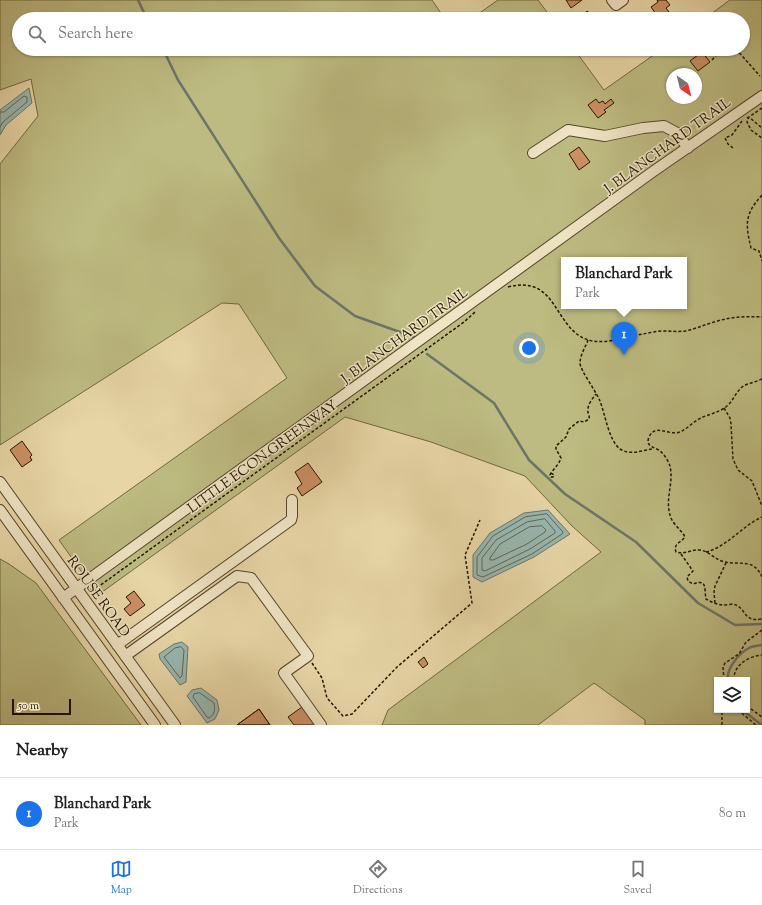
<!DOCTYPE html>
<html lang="en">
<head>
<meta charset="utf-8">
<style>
  :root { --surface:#fff; --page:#f2f2f2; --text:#222; --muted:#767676; --line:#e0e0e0; --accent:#1a73e8 }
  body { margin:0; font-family:"Sorts Mill Goudy",serif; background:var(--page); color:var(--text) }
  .controls { position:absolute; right:12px; bottom:12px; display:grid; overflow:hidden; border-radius:0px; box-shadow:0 1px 3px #0004 }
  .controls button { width:36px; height:36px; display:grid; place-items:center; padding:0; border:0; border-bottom:1px solid var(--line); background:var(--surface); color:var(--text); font:20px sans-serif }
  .compass { position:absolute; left:666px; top:68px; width:36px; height:36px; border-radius:50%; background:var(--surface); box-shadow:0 1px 3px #0004; rotate:145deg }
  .scale { position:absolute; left:12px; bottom:10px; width:59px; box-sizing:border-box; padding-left:4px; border:2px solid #241401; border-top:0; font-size:11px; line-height:14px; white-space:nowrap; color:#241401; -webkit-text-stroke:3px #efe4c4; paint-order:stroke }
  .you { position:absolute; left:529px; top:348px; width:14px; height:14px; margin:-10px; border:3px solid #fff; border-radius:50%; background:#1a73e8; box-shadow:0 0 0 6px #1a73e833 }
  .badge { display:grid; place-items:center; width:26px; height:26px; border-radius:50%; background:var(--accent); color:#fff; font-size:13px; font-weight:700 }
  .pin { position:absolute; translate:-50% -33px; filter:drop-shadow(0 1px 2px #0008) }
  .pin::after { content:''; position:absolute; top:21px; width:14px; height:12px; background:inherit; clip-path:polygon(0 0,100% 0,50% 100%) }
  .popup { position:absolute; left:561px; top:257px; width:126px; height:52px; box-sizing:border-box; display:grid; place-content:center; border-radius:0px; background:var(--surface); filter:drop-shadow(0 1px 3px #0005); font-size:13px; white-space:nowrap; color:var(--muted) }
  .popup b { font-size:15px; color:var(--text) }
  .popup::after { content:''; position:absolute; left:50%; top:100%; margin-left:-8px; border:8px solid transparent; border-top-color:var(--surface) }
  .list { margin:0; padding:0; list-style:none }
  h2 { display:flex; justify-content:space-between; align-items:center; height:52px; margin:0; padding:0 16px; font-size:17px }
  h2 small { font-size:13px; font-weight:400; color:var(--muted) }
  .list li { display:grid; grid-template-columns:26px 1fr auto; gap:12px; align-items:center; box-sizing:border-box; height:72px; padding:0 16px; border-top:1px solid var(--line) }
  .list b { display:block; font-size:15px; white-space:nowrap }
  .list p { margin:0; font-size:13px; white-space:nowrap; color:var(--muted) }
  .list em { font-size:13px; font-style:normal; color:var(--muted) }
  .icon { flex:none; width:22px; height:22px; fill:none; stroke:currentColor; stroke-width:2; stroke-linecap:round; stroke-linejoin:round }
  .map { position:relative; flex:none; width:762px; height:725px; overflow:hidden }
  .search { position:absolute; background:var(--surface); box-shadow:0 1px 3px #0004; left:12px; right:12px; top:12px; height:44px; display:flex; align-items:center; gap:10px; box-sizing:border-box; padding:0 14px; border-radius:22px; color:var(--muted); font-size:15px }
  .sheet { height:124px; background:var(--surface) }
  nav { display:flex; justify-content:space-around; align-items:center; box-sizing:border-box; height:56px; border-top:1px solid var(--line); background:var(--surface); font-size:11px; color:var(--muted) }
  nav a { display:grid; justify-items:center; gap:2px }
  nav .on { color:var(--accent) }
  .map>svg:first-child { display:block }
  .green { fill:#bdbb81; stroke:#706841; fill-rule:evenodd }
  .water { fill:#98b7af; stroke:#6a7669 }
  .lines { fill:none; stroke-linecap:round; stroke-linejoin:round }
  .shore { stroke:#5e6658; stroke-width:1 }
  .stream { stroke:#6a7669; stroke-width:2.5 }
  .building { fill:#cc8f64; stroke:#241401 }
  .minor-casing { stroke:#55442a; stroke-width:12 }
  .path { stroke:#241401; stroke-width:1.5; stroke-dasharray:3 2; stroke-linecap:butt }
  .minor { stroke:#efe4c4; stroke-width:10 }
  .labels { text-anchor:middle; stroke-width:3; stroke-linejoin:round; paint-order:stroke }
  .street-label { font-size:14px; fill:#241401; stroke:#efe4c4 }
</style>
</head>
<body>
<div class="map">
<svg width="762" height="725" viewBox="0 0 762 725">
  <rect width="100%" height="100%" fill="#e7d5a5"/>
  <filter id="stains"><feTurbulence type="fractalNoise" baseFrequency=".005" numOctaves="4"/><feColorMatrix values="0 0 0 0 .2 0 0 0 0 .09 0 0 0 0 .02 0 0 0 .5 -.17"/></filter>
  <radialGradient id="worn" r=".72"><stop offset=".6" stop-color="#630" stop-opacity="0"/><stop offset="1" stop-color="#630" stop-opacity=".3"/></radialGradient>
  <path class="green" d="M0,0H432L445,19H19V49H574L604,90L662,49H743V19H704L730,0H762V725H645V720L594,683L538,725H382L388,710L601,552L572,526L525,476L431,442L345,417L98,595L59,540L287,378L239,304L222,303L0,445V164L38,116L31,79L0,90ZM672,74H696V98H672ZM564,260H684V306H564ZM717,680H747V710H717Z
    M498,0H538L552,19H471Z
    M0,559L9,564L36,583L141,725H0Z"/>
  <path class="water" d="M29,88L32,103L6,125L0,135V110Z
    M548,510L570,534L534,557L482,582L473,577V555L490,533L524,513Z
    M182,642L188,647L186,682L180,685L160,659L159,654L174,644Z
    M201,688L217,700L219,710L215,719L207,723L187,696L192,690Z"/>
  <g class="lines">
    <path class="shore" d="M0,112H4L24,96L27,97V102L3,122L0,127
      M547,514L563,532L562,534L532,554L483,577L477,575V557L493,536L525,517Z
      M545,519L555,531V533L530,549L485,571L482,570V558L496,540L527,522Z
      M542,526L546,530L545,532L527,544L493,560H490V558L500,544L529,527Z
      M181,647L184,650L182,676L180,678L164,657L175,648Z
      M200,693L214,703C215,709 215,714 209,718L207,717L193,697L194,694Z"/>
    <path class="stream" d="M138,0L147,19
      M163,49L178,80L279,238L315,286L355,316L414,337
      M427,354L494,403L529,460L565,494L636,542L698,603L735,625L762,624
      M728,680C726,669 739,653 749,648C752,646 758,646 762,645
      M742,710L762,725"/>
  </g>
  <path class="building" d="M566,0H582L571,8Z
    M657,0H666L670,5L666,8L669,12L659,18L651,7L658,2Z
    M587,11L597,19H580Z
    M702,52L710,62L698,71L690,61Z
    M596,99L599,103L603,101L605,104L611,99L614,103L604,110L606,112L598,118L588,105Z
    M579,147L590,162L579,170L569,154Z
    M22,441L32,455L30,457L32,460L22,467L10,450Z
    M308,463L322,482L302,496L297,488L302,484L295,472Z
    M134,591L145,605L130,616L124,609L131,603L126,597Z
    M424,657L428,664L423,668L418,662Z
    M302,707L315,725H294L288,717Z
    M259,709L270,725H237Z
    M259,709L270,725H237Z"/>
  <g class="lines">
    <defs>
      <path id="minor" d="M612,0L616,5L623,0
        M533,153L568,130L605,136L643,128L664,126L677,133L688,148
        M0,482L175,725
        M0,510L155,725
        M63,598L651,173L762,96
        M117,645L291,520L292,516V500
        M125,656L237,576L251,578L308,656L284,673L321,725"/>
    </defs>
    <use href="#minor" class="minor-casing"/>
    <path class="path" d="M743,26L747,30
      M736,49L760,76
      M712,60L722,49
      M762,108L749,117L747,122L751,130L762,138
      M747,118L749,117L762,128
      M733,148L728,144L725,138L732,135L742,121
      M762,195C745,214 745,223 751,248L759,251L762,261
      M508,287C558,274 553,328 588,340C605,345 626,337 643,334C649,333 656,331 664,331C671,331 678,332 685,331C695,329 704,325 714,322C730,317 745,316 762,317
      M588,340C586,346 580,355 580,363C580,370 596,391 600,401C605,414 609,441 620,449C631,456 642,450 653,449
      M762,379C756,382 748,383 742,387C736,392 733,401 727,406C719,413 708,414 699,419C693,422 688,428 682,431C670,438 656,422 649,437C645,447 655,447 660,451C665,455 668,461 670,466C674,483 665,498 670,515C672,524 681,529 685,537C681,543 673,543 676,552C685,555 691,549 700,550C708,551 713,557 719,560C735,568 753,555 762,577
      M724,408L730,418L731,424L733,459L738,470L752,481L762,506
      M551,473L554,475L553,477H551L550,475C553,469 559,465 561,458L556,449V446L566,437L569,429L579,421L584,422L589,419C590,415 587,413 588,409C588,404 593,398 596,394
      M706,552C727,547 742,526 762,517
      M681,554L693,571L687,577L688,581L693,584C708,578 704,590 706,599C711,602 718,605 724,605C727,605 731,604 733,604C748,608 741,622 762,619
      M90,589L94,592L98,587L464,322L475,312
      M715,603L714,592L715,586L726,563
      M312,663L322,678L327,698L343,716L352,714L397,667L472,603L465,555L480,520
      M724,680L723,667L725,663L739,654L746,642L762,630
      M734,680C733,665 749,656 762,655
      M747,706L762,717
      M738,710L756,725
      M722,725V710"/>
    <use href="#minor" class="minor"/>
  </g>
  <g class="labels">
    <g class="street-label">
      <text transform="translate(667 145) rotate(-36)" y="5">J. BLANCHARD TRAIL</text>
      <text transform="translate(404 335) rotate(-36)" y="5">J. BLANCHARD TRAIL</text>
      <text transform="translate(262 456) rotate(-36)" y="5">LITTLE ECON GREENWAY</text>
      <text transform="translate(99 596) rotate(54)" y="5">ROUSE ROAD</text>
    </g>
  </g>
  <rect width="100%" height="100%" filter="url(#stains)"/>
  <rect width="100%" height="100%" fill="url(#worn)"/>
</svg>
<div class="controls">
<button><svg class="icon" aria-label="layers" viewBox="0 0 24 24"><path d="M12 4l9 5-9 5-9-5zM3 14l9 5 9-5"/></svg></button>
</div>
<svg class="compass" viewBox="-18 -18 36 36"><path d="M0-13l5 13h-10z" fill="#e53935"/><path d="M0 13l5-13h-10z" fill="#767676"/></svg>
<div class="scale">50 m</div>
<div class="you"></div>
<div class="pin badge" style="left:624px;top:355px">1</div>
<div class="popup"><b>Blanchard Park</b>Park</div>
<div class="search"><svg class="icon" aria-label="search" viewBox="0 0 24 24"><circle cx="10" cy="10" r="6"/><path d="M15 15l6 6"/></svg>Search here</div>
</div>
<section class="sheet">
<h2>Nearby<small></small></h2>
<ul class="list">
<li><span class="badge">1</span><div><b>Blanchard Park</b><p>Park</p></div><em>80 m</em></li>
</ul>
</section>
<nav>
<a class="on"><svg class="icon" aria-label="map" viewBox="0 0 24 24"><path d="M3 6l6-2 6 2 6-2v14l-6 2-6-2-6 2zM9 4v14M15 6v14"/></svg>Map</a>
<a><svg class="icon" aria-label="directions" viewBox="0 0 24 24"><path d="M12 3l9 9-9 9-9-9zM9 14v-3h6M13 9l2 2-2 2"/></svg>Directions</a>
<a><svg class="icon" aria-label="saved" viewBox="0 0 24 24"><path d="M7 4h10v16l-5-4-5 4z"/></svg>Saved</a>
</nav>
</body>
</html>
